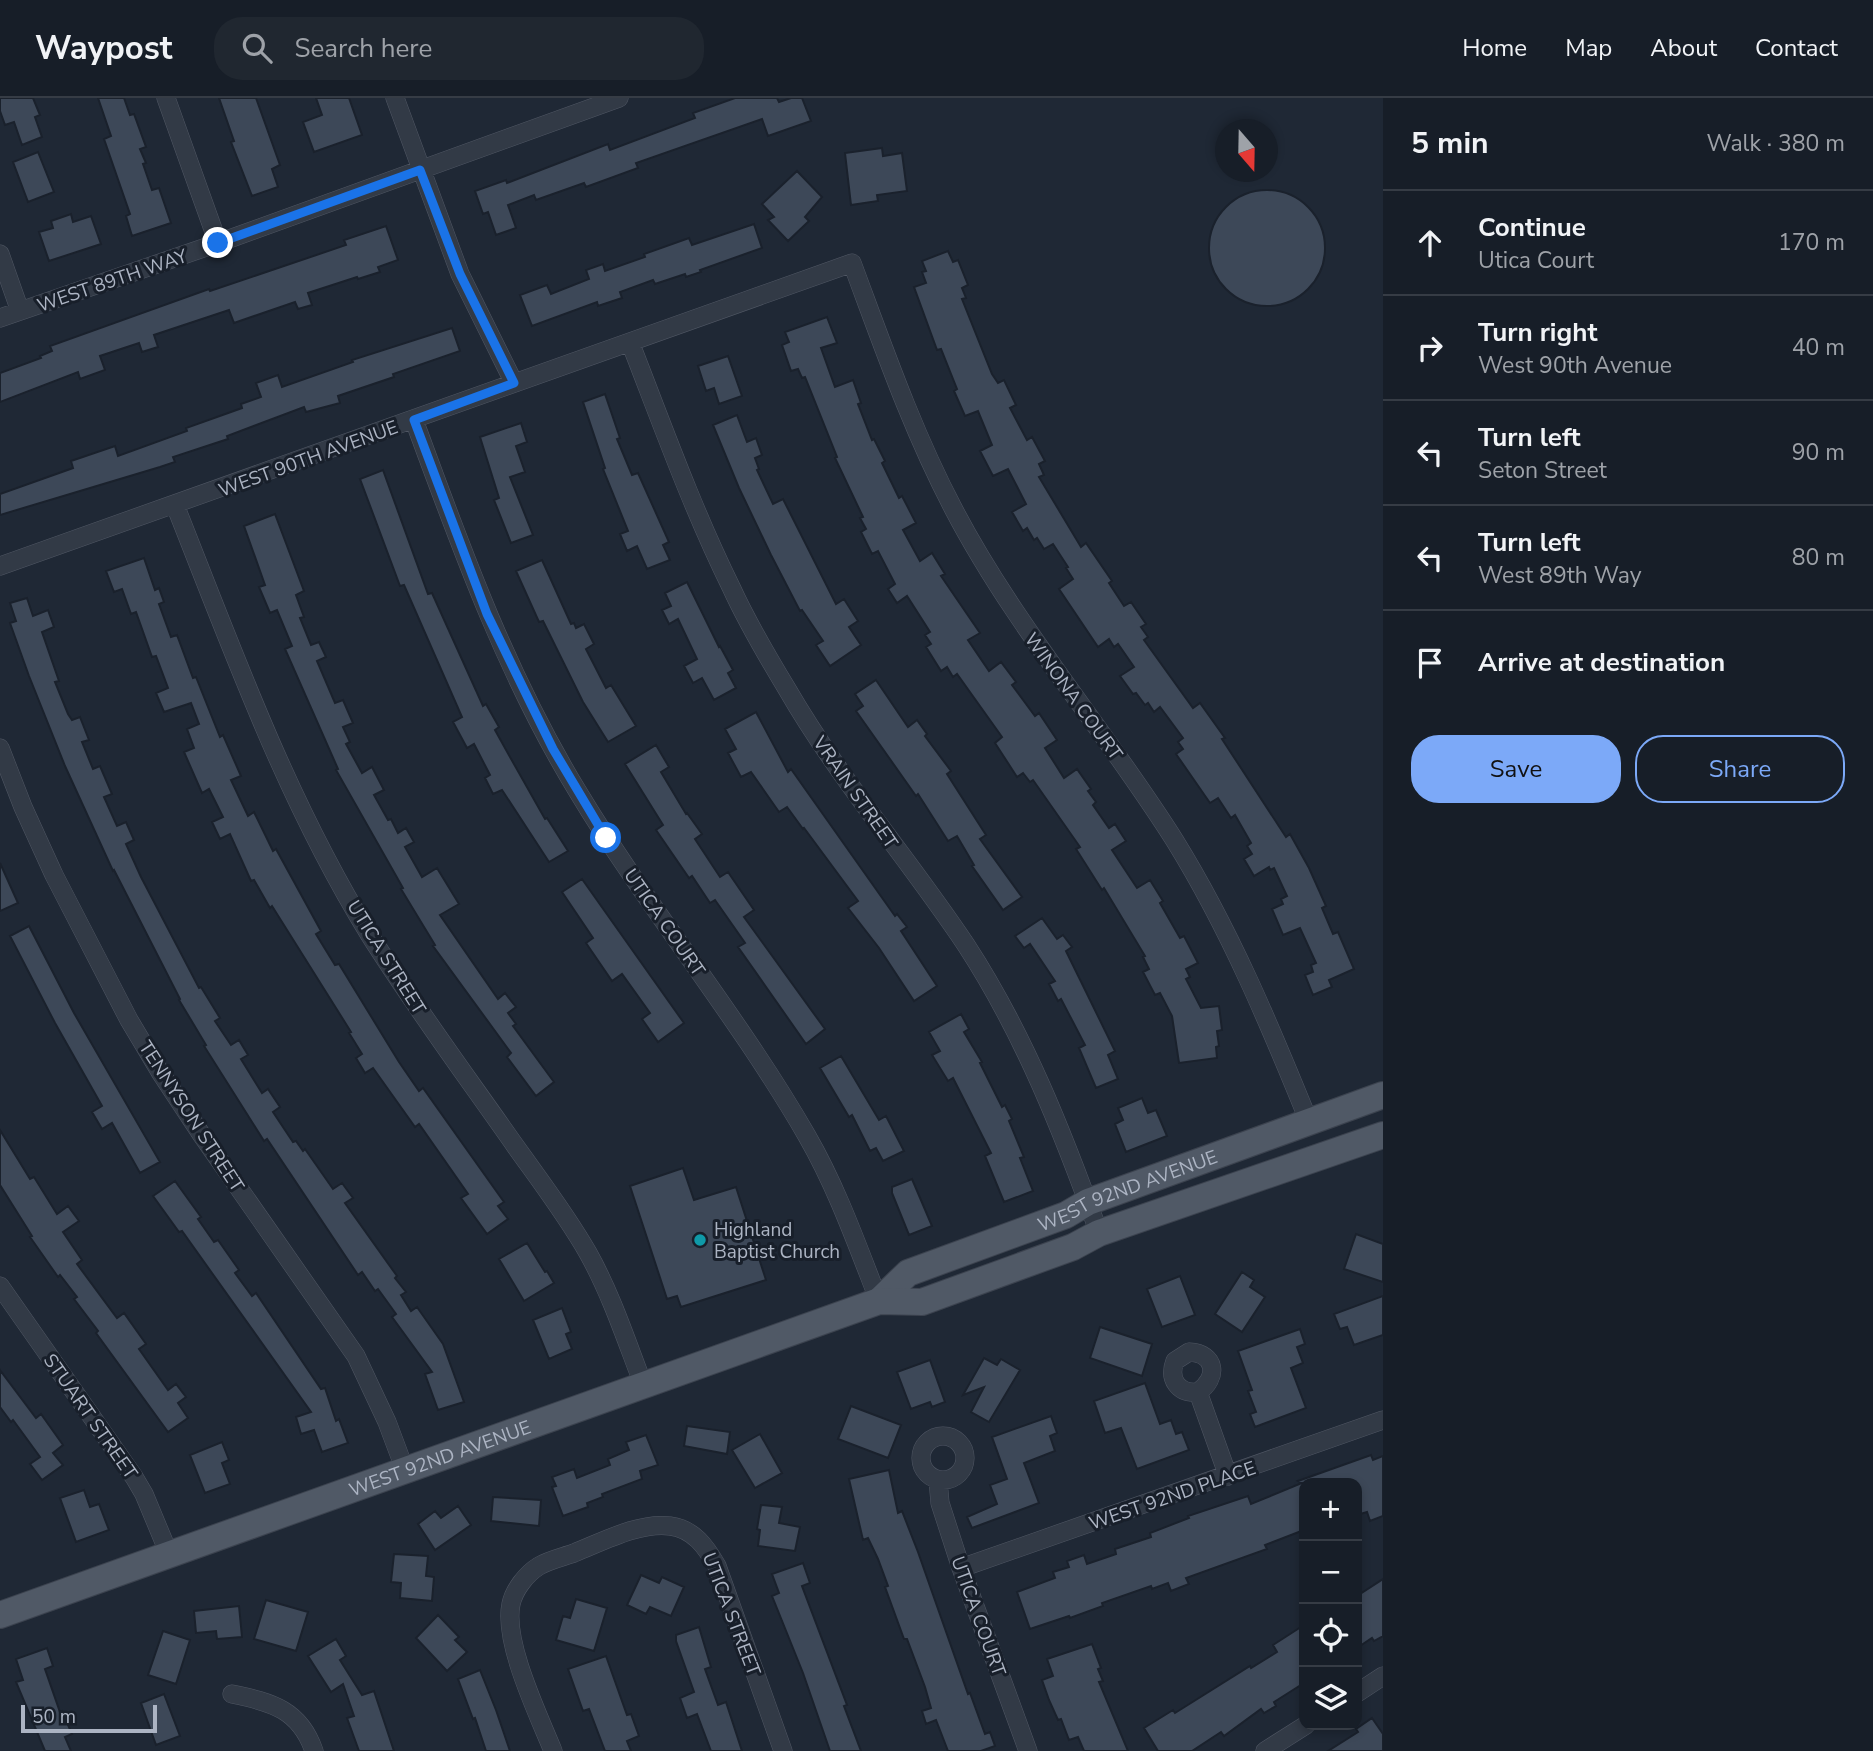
<!DOCTYPE html>
<html lang="en">
<head>
<meta charset="utf-8">
<style>
  :root { --surface:#171e28; --page:#202730; --text:#f1f3f6; --muted:#9ea2a8; --line:#363c45; --accent:#7ca9f8 }
  body { margin:0; font-family:"Nunito Sans",sans-serif; background:var(--page); color:var(--text) }
  .controls { position:absolute; right:21px; bottom:21px; display:grid; overflow:hidden; border-radius:14px; box-shadow:0 4px 10px #0003 }
  .controls button { width:63px; height:63px; display:grid; place-items:center; padding:0; border:0; border-bottom:2px solid var(--line); background:var(--surface); color:var(--text); font:35px sans-serif }
  .compass { position:absolute; left:1215px; top:21px; width:63px; height:63px; border-radius:50%; background:var(--surface); box-shadow:0 4px 10px #0003; rotate:160deg }
  .scale { position:absolute; left:21px; bottom:18px; width:136px; box-sizing:border-box; padding-left:7px; border:4px solid #acb4c3; border-top:0; font-size:19px; line-height:24px; white-space:nowrap; color:#acb4c3; -webkit-text-stroke:5px #181f2a; paint-order:stroke }
  .stop { position:absolute; width:21px; height:21px; margin:-16px; border:5px solid #1a73e8; border-radius:50%; background:#fff }
  .stop.end { background:#1a73e8; border-color:#fff; box-shadow:0 2px 7px #0008 }
  .list { margin:0; padding:0; list-style:none }
  h2 { display:flex; justify-content:space-between; align-items:center; height:91px; margin:0; padding:0 28px; font-size:30px }
  h2 small { font-size:23px; font-weight:400; color:var(--muted) }
  .list li { display:grid; grid-template-columns:46px 1fr auto; gap:21px; align-items:center; box-sizing:border-box; height:105px; padding:0 28px; border-top:2px solid var(--line) }
  .list b { display:block; font-size:26px; white-space:nowrap }
  .list p { margin:0; font-size:23px; white-space:nowrap; color:var(--muted) }
  .list em { font-size:23px; font-style:normal; color:var(--muted) }
  .actions { display:flex; gap:14px; padding:21px 28px }
  .actions a { flex:1; padding:16px 0; border:2px solid var(--accent); border-radius:28px; text-align:center; font-size:24px; color:var(--accent) }
  .actions .main { background:var(--accent); color:#111 }
  .icon { flex:none; width:38px; height:38px; fill:none; stroke:currentColor; stroke-width:2; stroke-linecap:round; stroke-linejoin:round }
  .map { position:relative; flex:none; width:1383px; height:1653px; overflow:hidden }
  header { display:flex; align-items:center; gap:42px; box-sizing:border-box; height:98px; padding:0 35px; background:var(--surface); border-bottom:2px solid var(--line) }
  header strong { font-size:33px }
  nav { display:flex; gap:38px; margin-inline-start:auto; font-size:24px }
  .search { width:490px; height:63px; background:var(--page); display:flex; align-items:center; gap:18px; box-sizing:border-box; padding:0 24px; border-radius:28px; color:var(--muted); font-size:26px }
  main { display:flex }
  aside { flex:1; background:var(--surface) }
  .map>svg:first-child { display:block }
  .building { fill:#3d4858; stroke:#1a212c; stroke-width:2 }
  .lines { fill:none; stroke-linecap:round; stroke-linejoin:round }
  .street-casing { stroke:#505764; stroke-width:19 }
  .primary-casing { stroke:#3c434f; stroke-width:28 }
  .street { stroke:#323a46; stroke-width:18 }
  .primary { stroke:#505966; stroke-width:26 }
  .route { stroke:#1a73e8; stroke-width:9 }
  .culture-dot { fill:#0f9aa8; stroke:#181f2a; stroke-width:2.5 }
  .labels { text-anchor:middle; stroke-width:6; stroke-linejoin:round; paint-order:stroke }
  .street-label { font-size:19px; fill:#acb4c3; stroke:#181f2a }
  .poi-label { font-size:19px; fill:#acb4c3; stroke:#181f2a; text-anchor:start }
</style>
</head>
<body>
<header>
<strong>Waypost</strong>
<div class="search"><svg class="icon" aria-label="search" viewBox="0 0 24 24"><circle cx="10" cy="10" r="6"/><path d="M15 15l6 6"/></svg>Search here</div>
<nav><a>Home</a><a>Map</a><a>About</a><a>Contact</a></nav>
</header>
<main>
<div class="map">
<svg width="1383" height="1653" viewBox="0 0 1383 1653">
  <rect width="100%" height="100%" fill="#1f2835"/>
  <path class="building" d="M0,0H33L40,17L35,19L42,39L22,47L14,24L5,27L0,13Z
    M98,0H124L130,17L134,16L146,49L140,51L146,65L143,66L152,92L159,90L171,125L132,138L126,118L130,116L104,41L111,38Z
    M219,0H256L280,67L272,71L278,89L252,98L231,44L234,43Z
    M316,0H349L362,37L314,54L303,24L322,17Z
    M735,0H777L779,4L791,0H802L811,23L768,38L762,21L636,65L638,70L586,89L584,85L536,102L534,97L508,107L516,130L496,137L488,114L483,116L475,93L506,82L507,85L608,46L610,52L695,20L693,15Z
    M882,50L883,58L902,55L907,93L877,97L878,103L851,107L845,55Z
    M38,54L54,94L28,104L13,64Z
    M797,73L822,99L805,119L809,123L788,143L768,122L774,119L762,106Z
    M1209 150a58 58 0 1 1 116 0a58 58 0 1 1-116 0Z
    M71,116L73,124L91,118L101,146L49,163L39,134L53,130L51,123Z
    M754,126L762,150L700,172L701,174L686,179L685,176L655,186L653,182L620,194L622,200L598,208L597,204L532,228L520,197L547,187L551,196L589,181L586,172L603,166L605,173L645,159L644,156L689,140L692,147Z
    M386,128L398,162L378,169L380,174L358,181L357,179L308,195L312,207L298,211L295,204L234,225L229,212L154,237L158,249L142,254L139,245L100,258L105,272L80,281L78,274L0,304V275L41,260L40,258L52,253L50,248L209,191L210,193L346,147L344,142Z
    M948,153L953,164L958,162L968,187L962,190L966,200L962,201L992,276L998,285L1004,282L1016,307L1010,310L1027,342L1032,339L1045,363L1039,366L1044,377L1039,379L1081,449L1086,445L1112,483L1109,485L1124,508L1131,504L1146,526L1141,529L1148,539L1144,542L1193,610L1200,605L1225,640L1222,641L1286,739L1290,736L1309,770L1326,808L1322,810L1333,836L1338,834L1354,871L1329,882L1332,889L1313,897L1305,877L1313,874L1311,867L1316,865L1300,830L1283,837L1272,811L1283,806L1281,801L1287,798L1274,770L1270,772L1269,769L1254,778L1244,761L1252,756L1247,748L1251,745L1235,717L1231,720L1218,700L1210,705L1176,656L1183,651L1178,644L1183,640L1160,609L1154,614L1148,605L1145,607L1136,595L1133,596L1120,578L1134,569L1118,546L1114,549L1109,541L1098,549L1059,491L1073,481L1066,470L1068,469L1053,446L1044,451L1037,440L1034,442L1027,430L1023,433L1012,414L1026,406L1008,371L993,378L980,353L992,347L978,313L965,318L954,293L957,291L941,251L937,252L914,189L926,185L922,174L926,173L922,163Z
    M827,219L837,245L821,250L835,289L853,282L861,305L858,306L872,342L874,341L885,363L882,365L899,400L902,398L916,425L903,432L920,463L932,455L945,476L941,478L980,535L968,542L989,573L1001,564L1016,584L1012,587L1035,618L1039,615L1057,642L1045,650L1064,680L1077,671L1091,691L1088,693L1096,704L1093,707L1109,730L1115,726L1126,743L1112,752L1137,790L1150,782L1163,803L1160,805L1180,840L1184,838L1198,865L1186,871L1190,879L1186,881L1201,910L1219,908L1222,932L1217,933L1219,948L1216,949L1217,960L1179,965L1172,918L1160,895L1155,897L1143,874L1149,871L1143,859L1145,858L1104,790L1102,792L1076,751L1080,749L1033,682L1030,684L1023,675L1017,679L995,645L1002,639L957,576L953,579L947,569L941,573L926,549L931,546L925,537L930,534L907,498L897,505L888,491L895,486L878,453L872,456L861,434L866,431L860,420L863,419L835,360L837,359L805,279L802,280L798,271L791,273L782,247L789,244L785,234Z
    M452,230L460,253L393,276L394,279L338,298L340,305L306,314L304,309L227,338L228,341L173,359L175,364L160,369L0,417V396L73,370L71,363L115,348L118,358L187,333L186,330L242,310L241,306L261,299L256,285L278,277L282,289L353,264L352,262Z
    M728,258L742,298L719,306L714,290L706,293L698,268Z
    M605,296L620,340L617,341L632,377L638,375L669,444L663,447L670,462L647,471L637,448L627,453L620,436L628,433L603,371L605,370L583,304Z
    M737,317L747,344L756,340L762,357L755,360L759,371L757,372L773,406L783,401L836,506L844,501L858,523L849,529L861,547L830,568L816,547L823,543L802,512L800,513L771,457L739,390L713,327Z
    M521,325L527,344L516,348L525,374L510,379L533,437L511,445L494,402L499,400L480,339Z
    M383,372L428,496L432,495L483,608L486,606L499,629L495,632L510,659L545,721L547,720L568,753L549,764L502,692L493,696L485,680L490,677L474,646L467,650L453,624L462,619L404,487L400,488L360,381Z
    M275,416L304,493L296,497L304,519L300,520L311,547L319,544L326,559L317,563L335,605L343,602L353,625L343,629L350,644L346,646L362,675L372,669L384,692L374,697L388,722L391,721L398,735L406,730L414,744L405,749L422,779L437,770L459,806L440,817L498,901L505,895L516,909L508,915L516,926L513,928L554,984L536,998L507,959L511,955L433,848L435,847L401,791L403,790L336,672L338,671L285,551L292,548L277,512L270,515L259,489L265,487L244,428Z
    M144,460L155,492L159,490L164,504L159,506L171,539L177,537L193,580L196,579L220,639L223,637L241,678L231,682L248,718L254,714L273,753L276,751L321,833L316,836L335,867L339,866L399,964L419,993L423,990L504,1104L498,1108L508,1121L487,1136L461,1100L468,1096L419,1026L415,1029L373,970L365,975L356,960L362,956L349,935L351,934L272,808L270,810L254,782L251,783L230,736L220,741L212,724L223,719L209,691L202,695L184,654L194,650L187,631L199,626L191,605L164,614L156,595L168,590L156,558L152,559L136,514L131,516L122,491L114,494L106,473Z
    M542,462L571,526L574,525L576,530L584,526L594,546L586,551L606,590L611,587L636,628L608,644L583,604L543,523L539,524L516,473Z
    M687,484L719,549L720,548L733,572L728,575L736,590L714,602L702,580L693,585L684,568L697,561L678,521L669,526L662,512L671,508L665,495Z
    M27,500L33,518L48,512L54,529L42,534L59,583L55,584L68,616L72,622L80,619L89,642L82,644L93,671L100,668L112,696L104,699L117,728L126,724L134,742L126,746L141,779L199,890L201,889L220,920L215,923L231,947L239,942L248,957L241,961L262,995L268,991L280,1009L273,1014L293,1044L296,1043L303,1053L305,1051L333,1091L342,1085L353,1100L345,1105L397,1178L395,1180L406,1194L401,1197L411,1213L417,1209L443,1246L464,1304L438,1312L425,1276L432,1274L392,1219L396,1216L378,1191L375,1193L362,1174L358,1177L267,1041L264,1043L204,948L206,947L179,902L180,901L114,772L113,773L65,668L29,578L10,525L16,523L10,505Z
    M876,582L908,629L917,622L927,636L925,638L951,673L947,676L986,737L980,741L1022,799L1003,812L972,768L974,767L957,738L948,743L918,696L916,698L856,613L863,608L855,596Z
    M756,614L788,674L791,671L895,818L897,816L907,829L901,833L937,888L914,903L879,850L848,810L858,803L804,730L803,731L787,709L779,714L751,674L741,679L728,655L736,651L725,631Z
    M656,647L669,669L661,674L686,716L687,715L702,736L695,741L720,779L728,774L754,812L744,819L825,931L806,946L738,849L745,845L715,802L710,805L692,778L689,780L656,732L663,727L625,666Z
    M0,765L18,805L0,813Z
    M582,781L684,925L658,944L642,921L650,915L622,876L612,883L586,845L593,840L562,794Z
    M1042,820L1057,841L1063,837L1072,849L1066,853L1115,953L1108,957L1118,981L1096,990L1079,950L1085,947L1061,901L1058,903L1049,886L1055,883L1030,846L1024,850L1015,838Z
    M29,828L74,915L160,1064L140,1075L112,1025L102,1031L92,1014L102,1008L55,925L10,838Z
    M961,916L969,931L964,934L982,964L980,965L1002,1009L1005,1007L1012,1021L1009,1023L1024,1059L1020,1060L1033,1093L1004,1104L985,1058L991,1055L953,980L948,983L932,957L940,953L929,934Z
    M841,958L879,1022L886,1018L904,1053L883,1063L876,1050L870,1053L852,1017L849,1019L820,970Z
    M1142,1000L1148,1015L1156,1012L1167,1038L1126,1054L1115,1026L1123,1022L1118,1010Z
    M0,1032L30,1081L34,1079L57,1116L68,1108L79,1123L63,1134L82,1162L77,1166L117,1220L124,1215L146,1246L139,1251L168,1292L176,1286L186,1299L178,1305L188,1320L168,1334L96,1235L98,1233L74,1201L77,1199L60,1177L58,1179L30,1139L32,1138L0,1087Z
    M683,1070L694,1102L736,1089L766,1182L681,1209L677,1198L667,1201L630,1088Z
    M912,1081L932,1128L909,1137L892,1095V1089Z
    M175,1083L201,1119L198,1121L214,1144L218,1142L239,1172L235,1175L252,1198L256,1195L321,1291L325,1290L336,1323L339,1321L348,1345L322,1354L314,1332L301,1336L296,1319L311,1314L182,1133L179,1134L153,1098Z
    M1356,1136L1383,1146V1184L1344,1171Z
    M527,1145L545,1174L547,1173L554,1185L524,1203L499,1161Z
    M1242,1174L1254,1182L1250,1189L1265,1199L1242,1234L1215,1216Z
    M1180,1178L1195,1217L1162,1229L1147,1191Z
    M1383,1198V1237L1354,1247L1347,1229L1340,1231L1334,1216Z
    M562,1210L571,1234L566,1236L572,1251L549,1261L533,1222Z
    M1100,1229L1152,1246L1142,1278L1090,1260Z
    M1300,1231L1305,1246L1297,1249L1303,1265L1291,1270L1306,1310L1255,1329L1250,1316L1256,1314L1248,1293L1252,1292L1238,1253Z
    M984,1260L997,1267L1001,1261L1020,1272L989,1324L971,1314L984,1289L963,1297Z
    M930,1262L945,1304L932,1309L930,1304L911,1311L897,1274Z
    M0,1272L36,1320L41,1316L63,1347L53,1355L63,1367L42,1382L30,1366L40,1359L13,1322L11,1324L0,1309Z
    M1145,1285L1160,1326L1171,1322L1176,1336L1182,1334L1189,1352L1137,1371L1121,1330L1105,1335L1094,1303Z
    M851,1308L901,1327L888,1360L838,1341Z
    M1051,1318L1057,1335L1050,1338L1055,1353L1024,1365L1039,1405L972,1430L967,1419L997,1406L990,1387L1007,1381L992,1339Z
    M687,1328L730,1334L727,1356L684,1348Z
    M760,1336L782,1375L755,1390L732,1352Z
    M646,1337L658,1367L640,1373L642,1381L602,1396L603,1399L587,1405L588,1409L563,1418L552,1389L556,1388L552,1379L574,1371L577,1380L610,1367L608,1361L629,1352L626,1344Z
    M222,1344L229,1362L222,1365L230,1386L205,1395L190,1357Z
    M1371,1357L1373,1362L1383,1358V1418L1370,1423L1367,1414L1357,1417V1385H1304V1432L1265,1447L1267,1451L1186,1480L1189,1486L1171,1493L1168,1485L1152,1491L1151,1488L1102,1505L1103,1508L1070,1520L1069,1518L1030,1531L1017,1494L1055,1480L1053,1474L1069,1469L1067,1463L1084,1457L1087,1466L1116,1456L1115,1451L1151,1439L1150,1435L1189,1420L1188,1418L1248,1398L1251,1406L1302,1385L1298,1383Z
    M889,1372L898,1415L902,1413L918,1454L968,1596L970,1595L985,1636L990,1634L995,1648L981,1653H948L936,1622L926,1626L922,1613L931,1610L925,1589L907,1541H904L885,1489L888,1488L878,1461L868,1440L863,1442L849,1381Z
    M84,1392L90,1409L99,1406L109,1432L76,1444L60,1400Z
    M493,1399L541,1402L539,1428L491,1423Z
    M761,1407L782,1409L779,1425L800,1429L795,1453L758,1448L760,1432L757,1431Z
    M458,1408L471,1427L435,1452L418,1426L435,1413L441,1420Z
    M394,1456L428,1458L426,1478L434,1479L432,1503L400,1500L401,1485L391,1484Z
    M803,1465L810,1485L802,1488L847,1607L844,1608L861,1653H830L803,1575L772,1498L779,1495L772,1476Z
    M641,1477L659,1485L662,1479L684,1489L671,1518L650,1509L646,1516L627,1507Z
    M1383,1481V1538L1374,1543L1372,1540L1357,1550V1498Z
    M576,1501L607,1510L594,1553L556,1542L563,1518L570,1520Z
    M266,1502L308,1514L296,1553L254,1541Z
    M239,1508L242,1539L217,1541L216,1533L196,1535L194,1513Z
    M438,1517L459,1539L455,1542L467,1554L447,1573L416,1540Z
    M1304,1527V1585L1274,1604L1276,1608L1264,1615L1261,1611L1224,1638L1221,1634L1192,1653H1158L1144,1630L1173,1612L1175,1615L1250,1568L1251,1570L1277,1554L1273,1547Z
    M699,1529L711,1569L705,1571L718,1607L726,1604L742,1653H711L697,1616L687,1620L680,1600L694,1594L676,1543V1537Z
    M163,1533L190,1542L176,1586L148,1577Z
    M336,1541L346,1558L340,1562L362,1597L374,1593L394,1653H359L347,1620L354,1618L343,1586L331,1594L308,1558Z
    M1092,1546L1101,1570L1098,1571L1103,1583L1099,1584L1128,1653H1084L1078,1639L1069,1642L1061,1621L1058,1622L1049,1602L1042,1582L1053,1578L1047,1561Z
    M47,1550L53,1568L45,1571L60,1614L62,1613L72,1636L65,1639L71,1653H45L16,1584L23,1582L16,1561Z
    M606,1558L627,1617L631,1616L639,1638L627,1643L631,1653H605L589,1611L583,1613L568,1571Z
    M480,1572L496,1612L510,1653H486L475,1620L473,1621L458,1581Z
    M164,1596L180,1638L156,1647L141,1605Z
    M1372,1620L1383,1636V1653H1328L1358,1634L1356,1631Z"/>
  <g class="lines">
    <defs>
      <path id="street" d="M166,0L218,145
        M395,0L460,176L514,285
        M0,156L20,213
        M0,220L218,145L619,0
        M630,244C662,326 692,410 731,489C747,524 767,558 787,591C839,681 908,760 966,847C1024,936 1063,1035 1099,1135
        M414,322C461,450 507,578 578,694C649,812 738,918 807,1038C837,1090 857,1147 879,1203
        M175,407C233,553 286,701 369,836C415,909 467,979 516,1049C541,1084 567,1118 588,1155C611,1196 626,1242 643,1286
        M0,468L852,165C883,248 912,332 953,410C1015,529 1104,630 1175,743C1230,832 1270,928 1309,1024
        M0,650L23,709L54,777L129,922L160,974L201,1036L356,1258L387,1324L405,1372
        M0,1188L134,1379L144,1396L169,1456
        M1198,1294C1219,1280 1216,1255 1189,1254L1175,1263C1168,1281 1178,1296 1198,1294L1228,1378
        M921 1360a22 22 0 1 1 44 0a22 22 0 1 1-44 0Z
        M938,1382L940,1405L961,1470L1028,1653
        M961,1470L1383,1322
        M1357,1595L1383,1578
        M232,1596C272,1604 300,1612 314,1653
        M553,1653C538,1616 503,1544 511,1506C514,1492 526,1476 539,1468C549,1462 563,1459 574,1455C602,1444 639,1424 670,1428C694,1431 706,1449 717,1468L783,1653
        M1265,1653L1306,1627"/>
      <g id="primary">
        <path id="s1" d="M879,1203L908,1175L1066,1117L1088,1104L1383,997"/>
        <path id="s2" d="M0,1517L879,1203L922,1204L1073,1149L1099,1135L1383,1037"/>
      </g>
    </defs>
    <use href="#street" class="street-casing"/>
    <use href="#primary" class="primary-casing"/>
    <use href="#street" class="street"/>
    <use href="#primary" class="primary"/>
  </g>
  <g class="lines">
    <path class="route" d="M218,145L420,72L460,176L514,285L414,322L487,516L553,651L606,740"/>
  </g>
  <circle class="culture-dot" cx="700" cy="1142" r="7"/>
  <g class="labels">
    <g class="street-label">
      <text transform="translate(112 182) rotate(-19)" y="7">WEST 89TH WAY</text>
      <text transform="translate(308 360) rotate(-20)" y="7">WEST 90TH AVENUE</text>
      <text transform="translate(1074 598) rotate(54)" y="7">WINONA COURT</text>
      <text transform="translate(856 694) rotate(55)" y="7">VRAIN STREET</text>
      <text transform="translate(665 824) rotate(55)" y="7">UTICA COURT</text>
      <text transform="translate(387 859) rotate(58)" y="7">UTICA STREET</text>
      <text transform="translate(192 1018) rotate(57)" y="7">TENNYSON STREET</text>
      <text dy="7" stroke="none"><textPath href="#s1" startOffset="275">WEST 92ND AVENUE</textPath></text>
      <text transform="translate(91 1318) rotate(55)" y="7">STUART STREET</text>
      <text dy="7" stroke="none"><textPath href="#s2" startOffset="467">WEST 92ND AVENUE</textPath></text>
      <text transform="translate(1172 1397) rotate(-19)" y="7">WEST 92ND PLACE</text>
      <text transform="translate(732 1516) rotate(69)" y="7">UTICA STREET</text>
      <text transform="translate(979 1518) rotate(70)" y="7">UTICA COURT</text>
    </g>
    <g class="poi-label">
      <text x="714" y="1138">Highland<tspan x="714" dy="22">Baptist Church</tspan></text>
    </g>
  </g>
</svg>
<div class="controls">
<button>+</button>
<button>−</button>
<button><svg class="icon" aria-label="locate" viewBox="0 0 24 24"><circle cx="12" cy="12" r="6"/><path d="M12 2v4M12 18v4M2 12h4M18 12h4"/></svg></button>
<button><svg class="icon" aria-label="layers" viewBox="0 0 24 24"><path d="M12 4l9 5-9 5-9-5zM3 14l9 5 9-5"/></svg></button>
</div>
<svg class="compass" viewBox="-18 -18 36 36"><path d="M0-13l5 13h-10z" fill="#e53935"/><path d="M0 13l5-13h-10z" fill="#9ea2a8"/></svg>
<div class="scale">50 m</div>
<div class="stop" style="left:606px;top:740px"></div>
<div class="stop end" style="left:218px;top:145px"></div>
</div>
<aside>
<h2>5 min<small>Walk · 380 m</small></h2>
<ul class="list">
<li><svg class="icon" aria-label="ahead" viewBox="0 0 24 24"><path d="M12 20V5M6 11l6-6 6 6"/></svg><div><b>Continue</b><p>Utica Court</p></div><em>170 m</em></li>
<li><svg class="icon" aria-label="right" viewBox="0 0 24 24"><path d="M7 20v-9h11M14 6l5 5-5 5"/></svg><div><b>Turn right</b><p>West 90th Avenue</p></div><em>40 m</em></li>
<li><svg class="icon" aria-label="left" viewBox="0 0 24 24"><path d="M17 20v-9H6M10 6l-5 5 5 5"/></svg><div><b>Turn left</b><p>Seton Street</p></div><em>90 m</em></li>
<li><svg class="icon" aria-label="left" viewBox="0 0 24 24"><path d="M17 20v-9H6M10 6l-5 5 5 5"/></svg><div><b>Turn left</b><p>West 89th Way</p></div><em>80 m</em></li>
<li><svg class="icon" aria-label="arrive" viewBox="0 0 24 24"><path d="M6 21V4h12l-3 4 3 4H6"/></svg><div><b>Arrive at destination</b></div></li>
</ul>
<div class="actions"><a class="main">Save</a><a>Share</a></div>
</aside>
</main>
</body>
</html>
